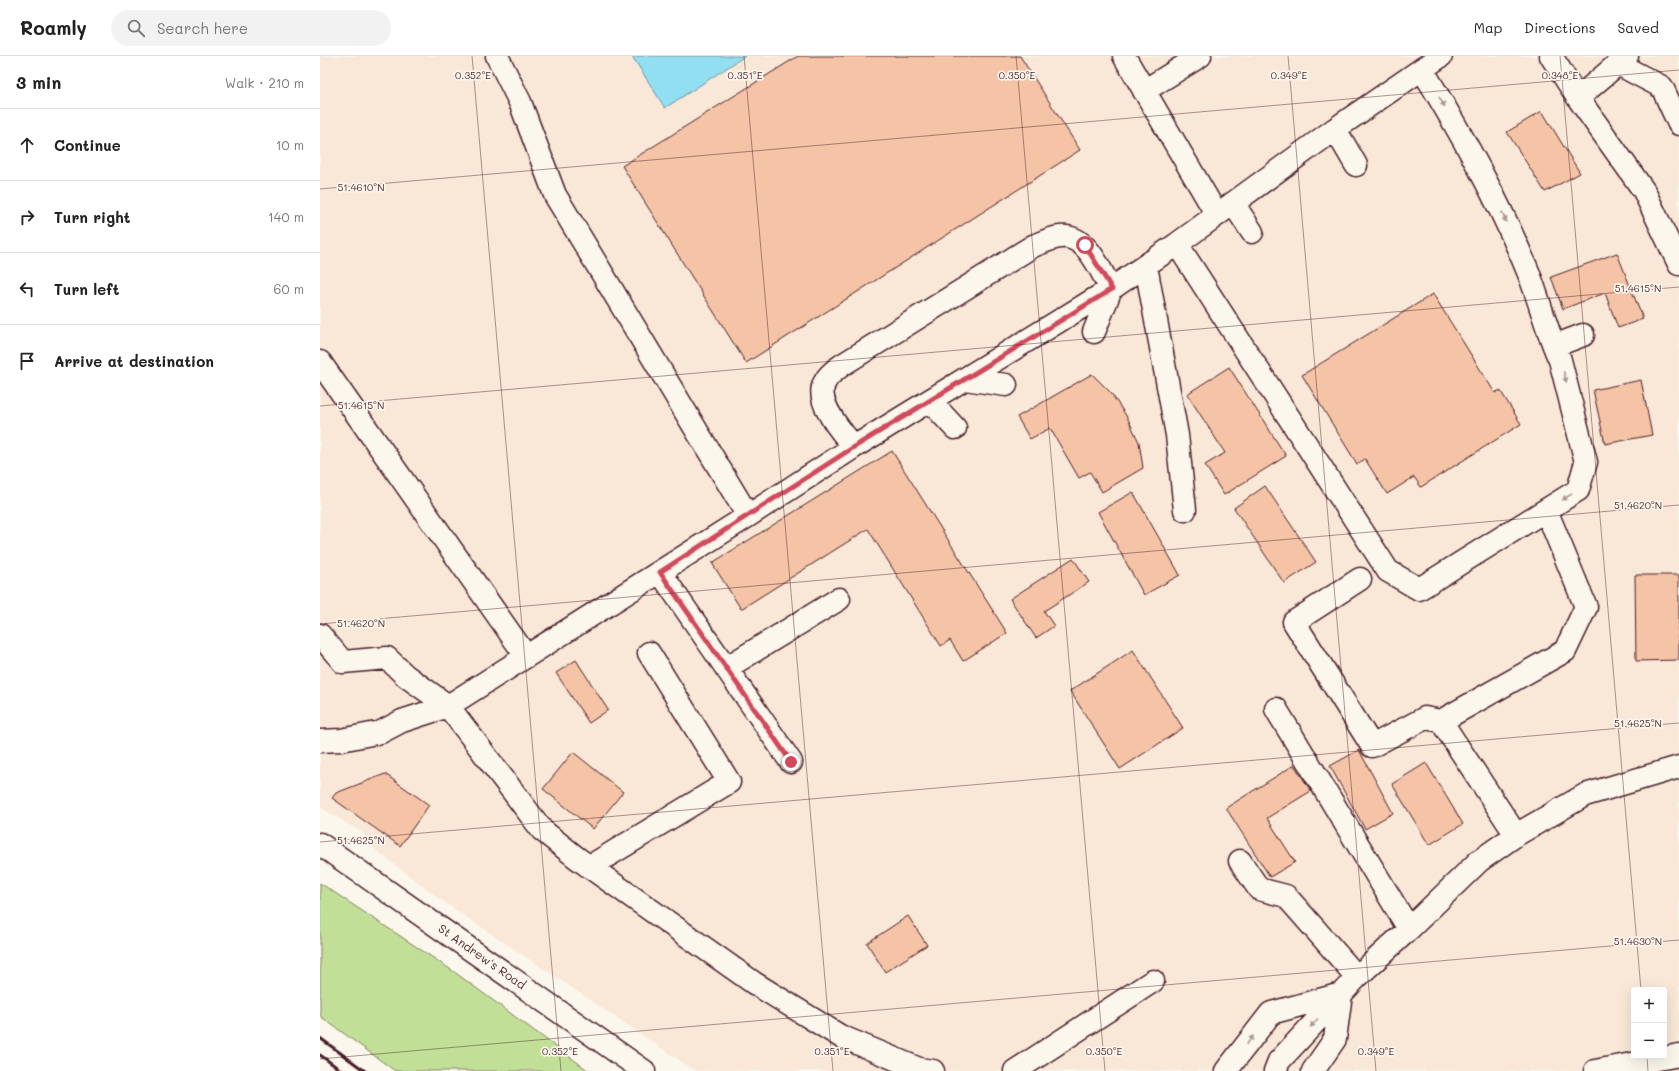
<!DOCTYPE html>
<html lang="en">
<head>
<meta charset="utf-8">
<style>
  :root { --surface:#fff; --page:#f2f2f2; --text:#222; --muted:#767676; --line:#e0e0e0 }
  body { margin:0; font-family:Mali,sans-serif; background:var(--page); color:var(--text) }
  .controls { position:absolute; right:12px; bottom:12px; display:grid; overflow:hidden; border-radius:4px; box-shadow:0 4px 16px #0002 }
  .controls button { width:36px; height:36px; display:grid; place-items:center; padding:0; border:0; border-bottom:1px solid var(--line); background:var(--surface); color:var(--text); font:20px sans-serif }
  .stop { position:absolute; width:12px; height:12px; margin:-9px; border:3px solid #d1495b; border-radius:50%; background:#fff }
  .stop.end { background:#d1495b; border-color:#fff; box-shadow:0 1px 4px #0008 }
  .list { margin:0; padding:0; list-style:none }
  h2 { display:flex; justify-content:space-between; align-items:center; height:52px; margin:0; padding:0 16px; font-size:17px }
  h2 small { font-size:13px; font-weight:400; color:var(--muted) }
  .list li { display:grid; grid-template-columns:26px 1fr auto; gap:12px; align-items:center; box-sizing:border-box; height:72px; padding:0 16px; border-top:1px solid var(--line) }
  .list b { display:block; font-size:15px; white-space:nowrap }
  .list em { font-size:13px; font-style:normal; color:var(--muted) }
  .icon { flex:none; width:22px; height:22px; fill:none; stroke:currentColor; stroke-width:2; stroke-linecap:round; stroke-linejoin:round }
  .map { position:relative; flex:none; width:1359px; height:1015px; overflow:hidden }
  header { display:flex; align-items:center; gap:24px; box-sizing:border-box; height:56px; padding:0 20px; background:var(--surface); border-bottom:1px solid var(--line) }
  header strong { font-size:19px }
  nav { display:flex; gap:22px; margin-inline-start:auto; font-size:14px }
  .search { width:280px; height:36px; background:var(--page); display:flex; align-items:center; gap:10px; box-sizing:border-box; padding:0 14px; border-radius:22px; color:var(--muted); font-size:15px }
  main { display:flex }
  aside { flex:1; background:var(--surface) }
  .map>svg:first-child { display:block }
  .built { fill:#f9e7d7; fill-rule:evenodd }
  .green { fill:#c1df97; stroke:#867f61 }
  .water { fill:#92dff1; stroke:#7592a2 }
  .building { fill:#f5c3a5; stroke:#4a1f2b }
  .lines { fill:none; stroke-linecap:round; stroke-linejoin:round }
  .minor-casing { stroke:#4a1f2b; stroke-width:25 }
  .highway-casing { stroke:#4a1f2b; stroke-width:25 }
  .minor { stroke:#fbf7ec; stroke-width:22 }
  .highway { stroke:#fbf7ec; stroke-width:22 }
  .rail { stroke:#4a1f2b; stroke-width:3 }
  .oneway { fill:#ab9695 }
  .route { stroke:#d1495b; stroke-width:5 }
  .ticks { fill:none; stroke:#4a1f2b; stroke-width:1; stroke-opacity:0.45 }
  .labels { text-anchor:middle; stroke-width:3.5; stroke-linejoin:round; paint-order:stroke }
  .street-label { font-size:12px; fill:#4a1f2b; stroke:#fbf7ec }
  .ticks-label { font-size:10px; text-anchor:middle; fill:#4a1f2b; stroke:#fbf7ec; stroke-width:3.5; stroke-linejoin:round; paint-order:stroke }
</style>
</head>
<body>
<header>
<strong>Roamly</strong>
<div class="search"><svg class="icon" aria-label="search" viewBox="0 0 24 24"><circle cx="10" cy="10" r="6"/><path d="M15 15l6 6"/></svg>Search here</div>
<nav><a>Map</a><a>Directions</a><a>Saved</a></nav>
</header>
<main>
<aside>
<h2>3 min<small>Walk · 210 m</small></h2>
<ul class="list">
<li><svg class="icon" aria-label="ahead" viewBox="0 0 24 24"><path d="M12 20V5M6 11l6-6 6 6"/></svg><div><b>Continue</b></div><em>10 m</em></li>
<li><svg class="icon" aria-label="right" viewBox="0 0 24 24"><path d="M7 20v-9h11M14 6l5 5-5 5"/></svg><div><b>Turn right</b></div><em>140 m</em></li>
<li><svg class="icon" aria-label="left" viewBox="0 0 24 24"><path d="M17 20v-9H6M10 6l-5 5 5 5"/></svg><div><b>Turn left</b></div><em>60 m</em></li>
<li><svg class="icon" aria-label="arrive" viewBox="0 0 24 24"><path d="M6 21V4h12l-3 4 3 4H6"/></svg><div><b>Arrive at destination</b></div></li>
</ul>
</aside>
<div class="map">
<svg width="1359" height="1015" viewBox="0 0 1359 1015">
  <rect width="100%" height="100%" fill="#fbf7ec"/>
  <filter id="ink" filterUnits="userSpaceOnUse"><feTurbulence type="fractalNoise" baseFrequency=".025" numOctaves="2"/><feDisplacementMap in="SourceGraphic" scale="8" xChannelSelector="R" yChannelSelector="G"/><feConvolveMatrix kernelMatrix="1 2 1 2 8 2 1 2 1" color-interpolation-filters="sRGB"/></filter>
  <g filter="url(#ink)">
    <path class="built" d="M0,0H1359V1015H376L127,848L57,795L43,777L0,751ZM1314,934H1344V1000H1314Z"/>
    <path class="green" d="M0,827L133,915L269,1015H75L0,960Z"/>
    <path class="water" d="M312,0H425L345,52Z"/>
    <path class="building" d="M478,0H700L760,94L426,307L302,110Z
      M1222,55L1260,117L1225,136L1187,76Z
      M1297,197L1323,263L1298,272L1285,237L1243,253L1231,221Z
      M1113,238L1175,337L1180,334L1201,368L1101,431L1094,421L1067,438L1045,403L1037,408L982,319Z
      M909,311L966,400L904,439L885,409L905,397L867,338Z
      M772,318L791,337L807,361L819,386L823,412L782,436L770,416L759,422L730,372L710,383L697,361Z
      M1321,324L1332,379L1285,388L1273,334Z
      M572,395L687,577L643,605L630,584L621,590L548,473L421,553L392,507Z
      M945,430L996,506L964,527L914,452Z
      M813,436L860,519L824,539L778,456Z
      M753,502L769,526L724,555L734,570L716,582L690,543Z
      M1315,519H1359V604L1316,605Z
      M813,594L863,672L800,713L750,635Z
      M256,604L288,654L269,667L236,617Z
      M1039,694L1073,757L1045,773L1010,710Z
      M253,696L303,736L273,773L223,733Z
      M1106,707L1143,768L1109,789L1072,728Z
      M974,709L991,735L947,762L975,806L950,821L906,752Z
      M65,718L109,749L80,790L12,742L16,737Z
      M588,860L607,889L565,916L547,887Z"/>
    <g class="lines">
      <defs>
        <path id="minor" d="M177,0L200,46L235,139L428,460
          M804,0L897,159
          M1231,0L1258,42L1324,135L1359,208
          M1298,8L1342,31L1359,68
          M824,35L880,0
          M1258,42L1307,0
          M1015,73L1036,109
          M913,147L932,176
          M857,188L1068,515L1099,533L1258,434L1266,406L1240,304C1227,276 1220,246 1209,218C1180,146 1142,79 1102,13
          M826,210L857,379L865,454
          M1234,290L1263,279
          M0,306L206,600
          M645,323L686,329
          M610,345L635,372
          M534,391C522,376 492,344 506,324C509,318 517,313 522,309L713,190C721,187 731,182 740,181C767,178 780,214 791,233L774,276
          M340,516L471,706
          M1040,523L974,566L1052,690L1105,662L1121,665
          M0,579L23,606L67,602L86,620L128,650L222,774L257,802L434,927L520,980L599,1013L613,1015
          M406,612L519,543
          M956,653L1089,873
          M0,685L21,684L61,676L82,665L128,650L428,460L534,391L791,233L857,188L1015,73L1121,0
          M1196,779L1121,665L1245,595L1266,551L1226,454
          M920,805L939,833L966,840L1037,921
          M269,811L409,726L329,597
          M695,1015L833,925
          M906,1015L951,957L1021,938
          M955,1015L959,1005L1037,921L1089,873L1159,805L1196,779L1265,739L1359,711
          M993,1015L1015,983L1021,938
          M1275,1015L1359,999"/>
        <path id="highway" d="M0,788L324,1015"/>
      </defs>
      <use href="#minor" class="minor-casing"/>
      <use href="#highway" class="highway-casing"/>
      <use href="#minor" class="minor"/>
      <use href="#highway" class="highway"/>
      <path class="rail" d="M0,982L45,1015
        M0,999L22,1015"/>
    </g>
    <defs><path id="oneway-solid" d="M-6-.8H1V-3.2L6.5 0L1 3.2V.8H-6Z"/></defs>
    <g class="oneway">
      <use href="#oneway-solid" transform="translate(1122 46) rotate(59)"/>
      <use href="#oneway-solid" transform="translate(1184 161) rotate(66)"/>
      <use href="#oneway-solid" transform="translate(1245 321) rotate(76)"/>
      <use href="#oneway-solid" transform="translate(1247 441) rotate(148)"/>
      <use href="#oneway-solid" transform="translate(994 967) rotate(132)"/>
      <use href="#oneway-solid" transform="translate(930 984) rotate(-52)"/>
    </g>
  </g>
  <g class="lines" filter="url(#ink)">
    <path class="route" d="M471,706L340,516L534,391L792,233L765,189"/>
  </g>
  <path class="ticks" d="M152,0L241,1015M424,0L513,1015M696,0L785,1015M968,0L1056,1015M1240,0L1321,934M0,133L1359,14M0,350L1359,231M0,568L1359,449M0,786L1359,667M1327,1000L1328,1015M0,1003L1359,884"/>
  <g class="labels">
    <g class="street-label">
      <text transform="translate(162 901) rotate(35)" y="4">St Andrew's Road</text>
    </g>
  </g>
  <g class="ticks-label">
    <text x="153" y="23">0.352°E</text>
    <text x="425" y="23">0.351°E</text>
    <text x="697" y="23">0.350°E</text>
    <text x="969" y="23">0.349°E</text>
    <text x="1240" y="23">0.348°E</text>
    <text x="41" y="135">51.4610°N</text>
    <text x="1318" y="236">51.4615°N</text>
    <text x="41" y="353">51.4615°N</text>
    <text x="1318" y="453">51.4620°N</text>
    <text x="41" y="571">51.4620°N</text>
    <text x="1318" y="671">51.4625°N</text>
    <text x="41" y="788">51.4625°N</text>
    <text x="1318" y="889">51.4630°N</text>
    <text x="240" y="999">0.352°E</text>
    <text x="512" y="999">0.351°E</text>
    <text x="784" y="999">0.350°E</text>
    <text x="1056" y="999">0.349°E</text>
  </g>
</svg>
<div class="controls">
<button>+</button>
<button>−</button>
</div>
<div class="stop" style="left:765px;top:189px"></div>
<div class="stop end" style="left:471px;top:706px"></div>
</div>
</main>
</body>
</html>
